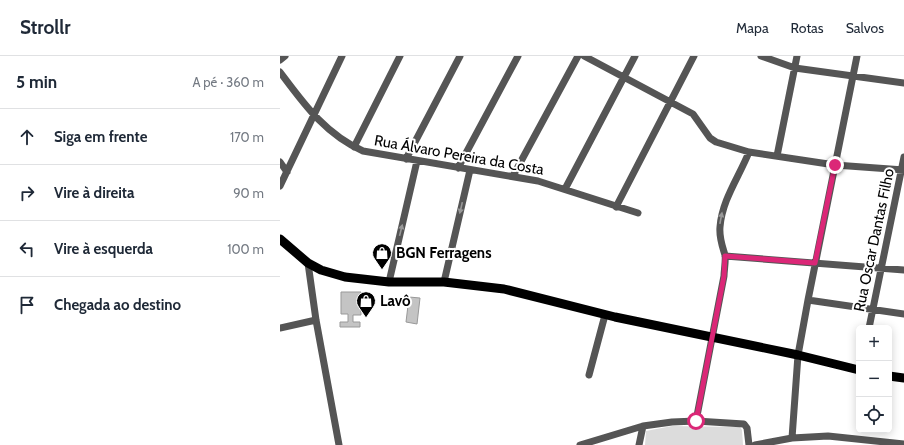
<!DOCTYPE html>
<html lang="pt">
<head>
<meta charset="utf-8">
<style>
  :root { --surface:#fff; --page:#f2f2f3; --text:#1f2937; --muted:#747a83; --line:#e0e1e3 }
  body { margin:0; font-family:Cabin,sans-serif; background:var(--page); color:var(--text) }
  .controls { position:absolute; right:12px; bottom:12px; display:grid; overflow:hidden; border-radius:6px; box-shadow:0 2px 10px #0003 }
  .controls button { width:36px; height:36px; display:grid; place-items:center; padding:0; border:0; border-bottom:1px solid var(--line); background:var(--surface); color:var(--text); font:20px sans-serif }
  .stop { position:absolute; width:12px; height:12px; margin:-9px; border:3px solid #db2777; border-radius:50%; background:#fff }
  .stop.end { background:#db2777; border-color:#fff; box-shadow:0 1px 4px #0008 }
  .list { margin:0; padding:0; list-style:none }
  h2 { display:flex; justify-content:space-between; align-items:center; height:52px; margin:0; padding:0 16px; font-size:17px }
  h2 small { font-size:13px; font-weight:400; color:var(--muted) }
  .list li { display:grid; grid-template-columns:26px 1fr auto; gap:12px; align-items:center; box-sizing:border-box; height:56px; padding:0 16px; border-top:1px solid var(--line) }
  .list b { display:block; font-size:15px; white-space:nowrap }
  .list em { font-size:13px; font-style:normal; color:var(--muted) }
  .icon { flex:none; width:22px; height:22px; fill:none; stroke:currentColor; stroke-width:2; stroke-linecap:round; stroke-linejoin:round }
  .map { position:relative; flex:none; width:624px; height:389px; overflow:hidden }
  header { display:flex; align-items:center; gap:24px; box-sizing:border-box; height:56px; padding:0 20px; background:var(--surface); border-bottom:1px solid var(--line) }
  header strong { font-size:19px }
  nav { display:flex; gap:22px; margin-inline-start:auto; font-size:14px }
  main { display:flex }
  aside { flex:1; background:var(--surface) }
  .map>svg:first-child { display:block }
  .green { fill:#dcdcdc }
  .building { fill:#c4c4c4; stroke:#999 }
  .lines { fill:none; stroke-linecap:round; stroke-linejoin:round }
  .minor { stroke:#555; stroke-width:7 }
  .major { stroke:#000; stroke-width:9 }
  .oneway { fill:#999 }
  .route { stroke:#db2777; stroke-width:5 }
  .labels { text-anchor:middle; stroke-width:4; stroke-linejoin:round; paint-order:stroke }
  .street-label { font-size:15px; fill:#000; stroke:#fff }
  .poi-label { font-size:15px; font-weight:bold; fill:#000; stroke:#fff; text-anchor:start }
</style>
</head>
<body>
<header>
<strong>Strollr</strong>
<nav><a>Mapa</a><a>Rotas</a><a>Salvos</a></nav>
</header>
<main>
<aside>
<h2>5 min<small>A pé · 360 m</small></h2>
<ul class="list">
<li><svg class="icon" aria-label="ahead" viewBox="0 0 24 24"><path d="M12 20V5M6 11l6-6 6 6"/></svg><div><b>Siga em frente</b></div><em>170 m</em></li>
<li><svg class="icon" aria-label="right" viewBox="0 0 24 24"><path d="M7 20v-9h11M14 6l5 5-5 5"/></svg><div><b>Vire à direita</b></div><em>90 m</em></li>
<li><svg class="icon" aria-label="left" viewBox="0 0 24 24"><path d="M17 20v-9H6M10 6l-5 5 5 5"/></svg><div><b>Vire à esquerda</b></div><em>100 m</em></li>
<li><svg class="icon" aria-label="arrive" viewBox="0 0 24 24"><path d="M6 21V4h12l-3 4 3 4H6"/></svg><div><b>Chegada ao destino</b></div></li>
</ul>
</aside>
<div class="map">
<svg width="624" height="389" viewBox="0 0 624 389">
  <rect width="100%" height="100%" fill="#fff"/>
  <path class="green" d="M392,370L460,371L462,374L463,389H365L366,375Z"/>
  <path class="building" d="M61,236H81V259H73V266H80V271H60V266H68V258H61Z
    M129,241L140,242L137,268L126,266Z"/>
  <g class="lines">
    <path class="minor" d="M304,0L413,58L430,82L436,86L469,96L555,109L624,114
      M481,0L515,12L624,27
      M0,4L5,0
      M0,16C24,48 45,78 83,95L258,125L358,157
      M74,91L120,0
      M497,100L517,0
      M126,103L180,0
      M0,106L7,116
      M178,112L238,0
      M233,120L298,0
      M0,130L62,0
      M285,133L355,0
      M336,151L414,0
      M445,200L624,214
      M28,207L36,264L59,389
      M109,226L137,105
      M164,226L190,114
      M528,244L624,258
      M0,272L36,264
      M589,272L624,101
      M309,319L325,259
      M416,365L444,220C444,214 446,205 445,199C442,189 439,182 440,171C442,144 459,121 469,96
      M512,382L518,299L528,244L577,0
      M300,389L363,370L392,366L416,365L464,368L467,372L469,389
      M359,389L363,370
      M475,389L512,382L548,380L624,388"/>
    <path class="major" d="M0,183L28,207L41,214L65,221L109,226H164L224,233L335,261L518,299L579,314
      M609,320L624,322"/>
  </g>
  <defs><path id="oneway-solid" d="M-6-.8H1V-3.2L6.5 0L1 3.2V.8H-6Z"/></defs>
  <g class="oneway">
    <use href="#oneway-solid" transform="translate(181 152) rotate(103)"/>
    <use href="#oneway-solid" transform="translate(441 162) rotate(-79)"/>
    <use href="#oneway-solid" transform="translate(121 174) rotate(-76)"/>
  </g>
  <g class="lines">
    <path class="route" d="M416,365L444,220L445,200L535,207L555,109"/>
  </g>
  <defs>
    <symbol id="shop-pin" viewBox="-11 -11 22 30"><path d="M0 17L-7.5 6A9.5 9.5 0 1 1 7.5 6Z" fill="#000" stroke="#fff"/><path d="M-5-2.5h2.3a2.7 3.5 0 0 1 5.4 0H5L5.5 6h-11ZM-1.5-2.5h3a1.5 2.3 0 0 0-3 0Z" fill="#fff"/></symbol>
  </defs>
  <g fill-rule="evenodd">
    <use href="#shop-pin" x="91" y="186" width="22" height="30"/>
    <use href="#shop-pin" x="75" y="234" width="22" height="30"/>
  </g>
  <g class="labels">
    <g class="street-label">
      <text transform="translate(179 99) rotate(10)" y="5">Rua Álvaro Pereira da Costa</text>
      <text transform="translate(594 184) rotate(-78)" y="5">Rua Oscar Dantas Filho</text>
    </g>
    <g class="poi-label">
      <text x="116" y="202">BGN Ferragens</text>
      <text x="100" y="250">Lavô</text>
    </g>
  </g>
</svg>
<div class="controls">
<button>+</button>
<button>−</button>
<button><svg class="icon" aria-label="locate" viewBox="0 0 24 24"><circle cx="12" cy="12" r="6"/><path d="M12 2v4M12 18v4M2 12h4M18 12h4"/></svg></button>
</div>
<div class="stop" style="left:416px;top:365px"></div>
<div class="stop end" style="left:555px;top:109px"></div>
</div>
</main>
</body>
</html>
